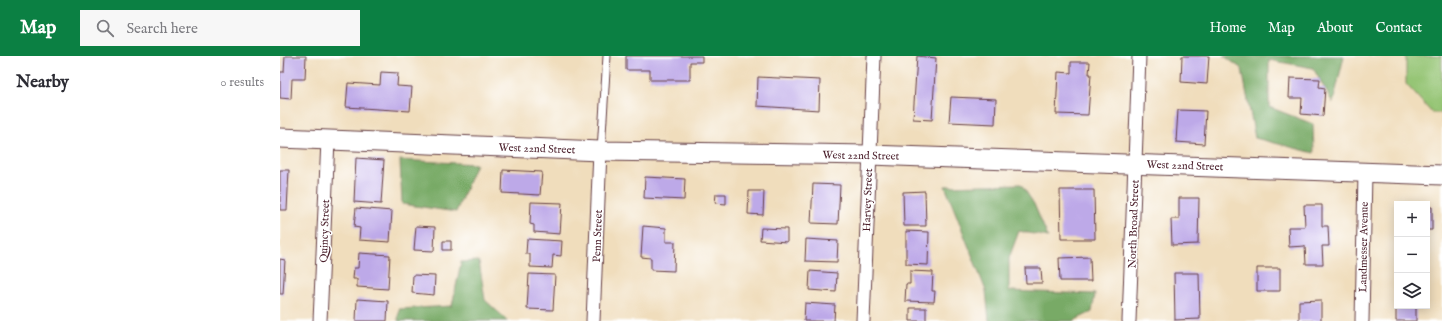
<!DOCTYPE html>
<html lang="en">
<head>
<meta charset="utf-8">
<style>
  :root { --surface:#fff; --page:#f7f7f7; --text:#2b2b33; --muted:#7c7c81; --line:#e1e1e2; --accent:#0b8043 }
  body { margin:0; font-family:"IM FELL English",serif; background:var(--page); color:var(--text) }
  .controls { position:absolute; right:12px; bottom:12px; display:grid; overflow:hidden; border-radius:0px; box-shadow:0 2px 10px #0003 }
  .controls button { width:36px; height:36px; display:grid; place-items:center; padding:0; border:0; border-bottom:1px solid var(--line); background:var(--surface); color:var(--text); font:20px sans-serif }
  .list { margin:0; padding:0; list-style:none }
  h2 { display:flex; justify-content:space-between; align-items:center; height:52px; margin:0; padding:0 16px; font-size:17px }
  h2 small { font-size:13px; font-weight:400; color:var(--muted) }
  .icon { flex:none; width:22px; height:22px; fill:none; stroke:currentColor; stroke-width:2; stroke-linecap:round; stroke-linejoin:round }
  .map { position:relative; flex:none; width:1162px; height:265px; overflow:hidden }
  header { display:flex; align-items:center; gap:24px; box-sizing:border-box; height:56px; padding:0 20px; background:var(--accent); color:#fff }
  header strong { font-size:19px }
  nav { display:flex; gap:22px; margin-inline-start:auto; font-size:14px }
  .search { width:280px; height:36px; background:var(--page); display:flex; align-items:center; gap:10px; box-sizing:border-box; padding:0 14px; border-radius:0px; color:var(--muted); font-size:15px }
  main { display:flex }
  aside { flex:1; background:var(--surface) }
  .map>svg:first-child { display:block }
  .green { fill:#95c574; stroke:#707250 }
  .forest { fill:#78aa66; stroke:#616448 }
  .building { fill:#bda9e8 }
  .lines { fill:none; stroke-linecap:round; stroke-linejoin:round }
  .lane-casing { stroke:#633c41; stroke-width:9 }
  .street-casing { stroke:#633c41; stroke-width:15 }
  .secondary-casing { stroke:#633c41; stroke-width:21 }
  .lane { stroke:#fff; stroke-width:7 }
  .street { stroke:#fff; stroke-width:13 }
  .secondary { stroke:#fff; stroke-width:19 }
  .labels { text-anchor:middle; stroke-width:3; stroke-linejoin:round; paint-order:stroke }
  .street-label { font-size:11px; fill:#4a1f2b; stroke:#fff }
</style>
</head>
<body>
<header>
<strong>Map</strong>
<div class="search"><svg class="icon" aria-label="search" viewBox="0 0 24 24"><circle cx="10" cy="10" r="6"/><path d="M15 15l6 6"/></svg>Search here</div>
<nav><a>Home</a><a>Map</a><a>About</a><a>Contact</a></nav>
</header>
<main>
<aside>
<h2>Nearby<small>0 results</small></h2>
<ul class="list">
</ul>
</aside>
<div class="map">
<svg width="1162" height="265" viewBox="0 0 1162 265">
  <rect width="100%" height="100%" fill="#fff"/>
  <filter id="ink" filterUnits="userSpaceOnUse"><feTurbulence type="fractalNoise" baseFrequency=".025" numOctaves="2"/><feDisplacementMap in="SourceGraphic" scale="8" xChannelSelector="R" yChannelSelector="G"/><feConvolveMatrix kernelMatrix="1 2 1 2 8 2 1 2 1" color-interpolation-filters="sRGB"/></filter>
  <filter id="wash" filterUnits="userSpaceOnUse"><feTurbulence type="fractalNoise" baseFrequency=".012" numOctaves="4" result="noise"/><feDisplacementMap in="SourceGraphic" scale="16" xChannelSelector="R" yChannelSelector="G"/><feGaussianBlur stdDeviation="0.9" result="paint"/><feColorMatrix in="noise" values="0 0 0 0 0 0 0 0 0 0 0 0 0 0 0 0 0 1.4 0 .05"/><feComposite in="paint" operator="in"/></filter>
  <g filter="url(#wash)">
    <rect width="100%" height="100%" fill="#f0ddbc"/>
    <path class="green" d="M1126,0H1162V57H1152L1126,28Z"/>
    <path class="forest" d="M944,0H1064L1053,47L1033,12L989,4V51L1033,68L1034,97L975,82L962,13Z
      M120,104L196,108L176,156L122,148Z
      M741,128L754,148L768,181L739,175L729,202V235L815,238L812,256L793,265H709L706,235L665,130Z
      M199,205L205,244L228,265H118L119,253L172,250L181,206Z"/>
    <g id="blocks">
      <path class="building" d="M5,0H26L25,23H12L11,43L0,42V16H4Z
        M346,0H422V6H410V24H370V14H346Z
        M637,0L656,2L652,64L633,63Z
        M902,0H929L927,28L901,26Z
        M791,6H810L809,18H811L808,59L776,58L778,16L791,17Z
        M101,16L118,17L117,30L132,31L130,55L66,51L68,27L100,29Z
        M478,21L540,24L539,54L477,50Z
        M1010,22L1040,23L1039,31L1045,32L1043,60L1021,58L1022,42H1009Z
        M671,41L716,43L715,68L669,66Z
        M898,54L926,55L924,88L896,86Z
        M76,102L104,104L101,148L74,146Z
        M0,114H9L7,154H0Z
        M223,114L262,116L260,139L222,137Z
        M365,121L405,123L404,144L364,142Z
        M533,128L560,129L558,168L531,167Z
        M780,134H814L815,183H781Z
        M469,135H484L483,159L468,158Z
        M645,135L646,170H624L623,136Z
        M436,138H446V148L435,147Z
        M899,142H919L918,188L892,189L891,163H899Z
        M251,146L282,147L280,178L254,176V169L250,168Z
        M1024,149H1042V170H1048L1049,190H1042L1043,208H1026L1025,190L1009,191L1008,171H1025Z
        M1147,151H1152V174H1147Z
        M76,152L112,155L110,186L79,184L80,172L74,171Z
        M136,170L155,171L154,195L134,194Z
        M363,170L386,172V186H395L394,215L371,214V202L361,201Z
        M481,172L507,173V186L480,184Z
        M626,175L649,176L648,209L626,208Z
        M247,183L282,185L281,200L273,199L272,212L250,211V198H246Z
        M526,183L558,185L557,206L525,205Z
        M163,185H171V194H163Z
        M79,197L110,199L108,233L77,231V223H73L74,212H78Z
        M810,201L811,225H780L779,202Z
        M0,203L5,204L3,238H0Z
        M745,212H761L762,227H746Z
        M977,212H1000V235H977Z
        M530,215L557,217L556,236L529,234Z
        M630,215L653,216L652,235H655L654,246L625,245L626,228H630Z
        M894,217H919L920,263L895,264Z
        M249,218L275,219L273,254L247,253Z
        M133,219L155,220L154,239L132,237Z
        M77,243L108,245L107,265H76Z
        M1041,244V265H1019V245Z
        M525,247L555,249L554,265H524Z
        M1116,250H1136V265H1116Z
        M630,252H646V265H630Z"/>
    </g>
  </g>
  <g filter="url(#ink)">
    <use href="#blocks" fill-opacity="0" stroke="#633c41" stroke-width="1"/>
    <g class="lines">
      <defs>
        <path id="lane" d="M321,94L327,0"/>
        <path id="street" d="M40,265L48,84
          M313,265L320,95
          M583,265L594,0
          M849,265L859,0
          M1082,265L1085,117"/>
        <path id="secondary" d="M0,82L320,95L589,99L1162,119"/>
      </defs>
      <use href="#lane" class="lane-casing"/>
      <use href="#street" class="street-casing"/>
      <use href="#secondary" class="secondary-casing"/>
      <use href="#lane" class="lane"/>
      <use href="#street" class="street"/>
      <use href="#secondary" class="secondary"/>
    </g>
  </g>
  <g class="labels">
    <g class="street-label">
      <text transform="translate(257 92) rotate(2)" y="4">West 22nd Street</text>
      <text transform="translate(581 99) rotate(1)" y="4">West 22nd Street</text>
      <text transform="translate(905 109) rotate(2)" y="4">West 22nd Street</text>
      <text transform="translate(587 144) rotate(-88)" y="4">Harvey Street</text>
      <text transform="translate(853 168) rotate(-88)" y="4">North Broad Street</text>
      <text transform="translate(44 175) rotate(-88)" y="4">Quincy Street</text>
      <text transform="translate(317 180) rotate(-88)" y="4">Penn Street</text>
      <text transform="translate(1083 191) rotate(-89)" y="4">Landmesser Avenue</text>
    </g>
  </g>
</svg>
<div class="controls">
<button>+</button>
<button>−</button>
<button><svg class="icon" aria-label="layers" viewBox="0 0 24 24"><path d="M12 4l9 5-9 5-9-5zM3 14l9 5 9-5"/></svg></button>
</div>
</div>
</main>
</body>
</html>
